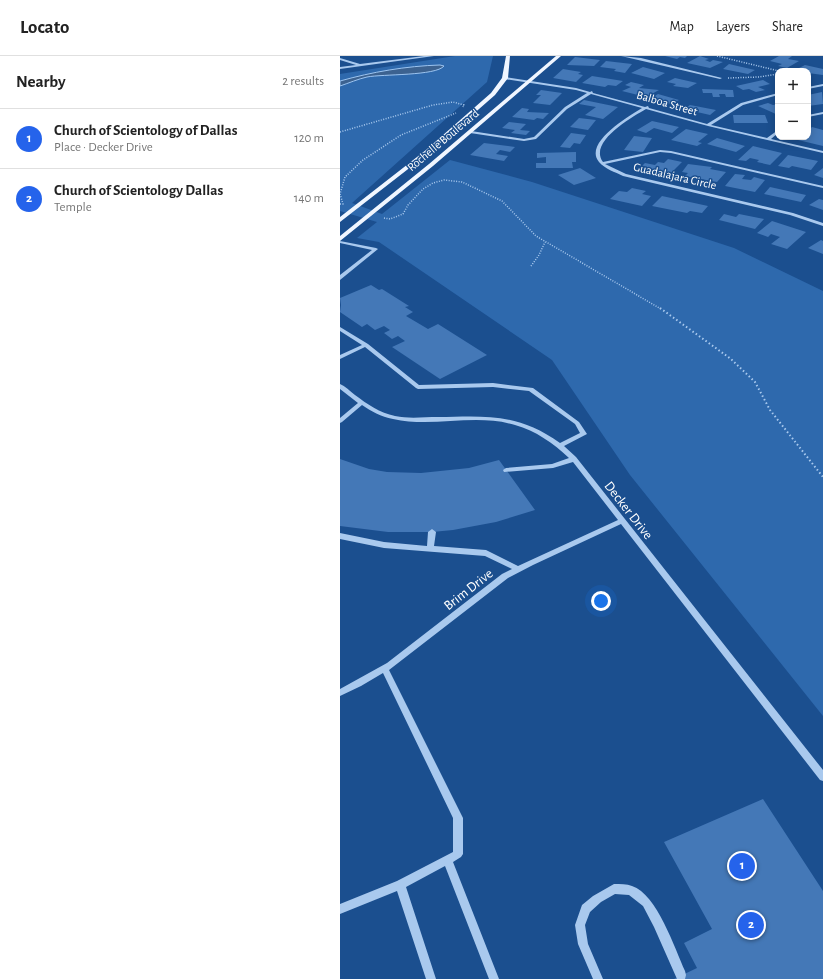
<!DOCTYPE html>
<html lang="en">
<head>
<meta charset="utf-8">
<style>
  :root { --surface:#fff; --page:#f6f6f6; --text:#222; --muted:#767676; --line:#e0e0e0; --accent:#2563eb }
  body { margin:0; font-family:"Alegreya Sans",sans-serif; background:var(--page); color:var(--text) }
  .controls { position:absolute; right:12px; top:12px; display:grid; overflow:hidden; border-radius:8px; box-shadow:0 2px 10px #0003 }
  .controls button { width:36px; height:36px; display:grid; place-items:center; padding:0; border:0; border-bottom:1px solid var(--line); background:var(--surface); color:var(--text); font:20px sans-serif }
  .you { position:absolute; left:261px; top:545px; width:14px; height:14px; margin:-10px; border:3px solid #fff; border-radius:50%; background:#1a73e8; box-shadow:0 0 0 6px #1a73e833 }
  .badge { display:grid; place-items:center; width:26px; height:26px; border-radius:50%; background:var(--accent); color:#fff; font-size:13px; font-weight:700 }
  .pin { position:absolute; translate:-50% -50%; border:2px solid #fff; box-shadow:0 1px 4px #0006 }
  .list { margin:0; padding:0; list-style:none }
  h2 { display:flex; justify-content:space-between; align-items:center; height:52px; margin:0; padding:0 16px; font-size:17px }
  h2 small { font-size:13px; font-weight:400; color:var(--muted) }
  .list li { display:grid; grid-template-columns:26px 1fr auto; gap:12px; align-items:center; box-sizing:border-box; height:60px; padding:0 16px; border-top:1px solid var(--line) }
  .list b { display:block; font-size:15px; white-space:nowrap }
  .list p { margin:0; font-size:13px; white-space:nowrap; color:var(--muted) }
  .list em { font-size:13px; font-style:normal; color:var(--muted) }
  .map { position:relative; flex:none; width:483px; height:923px; overflow:hidden }
  header { display:flex; align-items:center; gap:24px; box-sizing:border-box; height:56px; padding:0 20px; background:var(--surface); border-bottom:1px solid var(--line) }
  header strong { font-size:19px }
  nav { display:flex; gap:22px; margin-inline-start:auto; font-size:14px }
  main { display:flex }
  aside { flex:1; background:var(--surface) }
  .map>svg:first-child { display:block }
  .green { fill:#2e69ad }
  .water { fill:#3c6290; stroke:#9cc4f0 }
  .building { fill:#4478b7 }
  .lines { fill:none; stroke-linecap:round; stroke-linejoin:round }
  .path-far1 { stroke:#a9c9ee; stroke-width:1.5; stroke-dasharray:1 1.5; stroke-linecap:butt }
  .path { stroke:#a9c9ee; stroke-width:2; stroke-dasharray:1.5 2.5; stroke-linecap:butt }
  .minor { fill:#a9c9ee; fill-rule:evenodd }
  .major { fill:#f0f6ff; fill-rule:evenodd }
  .labels { text-anchor:middle; stroke-width:3; stroke-linejoin:round; paint-order:stroke }
  .far-street-label { font-size:12px; fill:#fff; stroke:#1b4f8f }
  .street-label { font-size:14px; fill:#fff; stroke:#1b4f8f }
</style>
</head>
<body>
<header>
<strong>Locato</strong>
<nav><a>Map</a><a>Layers</a><a>Share</a></nav>
</header>
<main>
<aside>
<h2>Nearby<small>2 results</small></h2>
<ul class="list">
<li><span class="badge">1</span><div><b>Church of Scientology of Dallas</b><p>Place · Decker Drive</p></div><em>120 m</em></li>
<li><span class="badge">2</span><div><b>Church of Scientology Dallas</b><p>Temple</p></div><em>140 m</em></li>
</ul>
</aside>
<div class="map">
<svg width="483" height="923" viewBox="0 0 483 923">
  <rect width="100%" height="100%" fill="#1b4f8f"/>
  <path class="green" d="M115,0H153L147,26L12,147L42,158L110,104L192,126L394,192L483,235V660L290,419L212,304L39,186L17,182L37,166L0,155V18Z"/>
  <path class="water" d="M100,9L104,10C96,20 42,18 27,21C18,23 9,27 0,30V25C32,16 66,10 100,9Z"/>
  <path class="building" d="M325,0H347L345,2L340,1L337,3Z
    M360,0L369,3L365,4L370,6L373,4L383,6L370,12L347,7Z
    M439,0H452L448,3L459,5L447,12L438,10L442,8L430,5Z
    M235,1L260,4L254,10L227,9Z
    M266,5L292,8L285,17L274,15L276,13L260,11Z
    M389,8L415,14L408,18L383,13Z
    M465,9L483,13V19L468,17V15L455,14Z
    M303,11L325,17L314,23L291,17Z
    M223,13L241,16L238,18L243,19L236,26L213,22Z
    M252,20L283,25L276,30L268,29L265,31L242,27Z
    M335,22L357,27L348,32L333,30L336,28L327,26Z
    M423,24L430,28L418,31L425,34L416,36L409,33L403,34L396,30Z
    M291,26L304,29L299,32L319,34L306,41L282,35L291,31L285,29Z
    M362,33L393,34L394,41H386L385,38H379L380,41H373L372,37H363Z
    M201,34L222,37L210,49L193,47L201,39H196Z
    M482,36L483,48L468,50V39Z
    M318,38L339,44L331,48L310,43Z
    M244,44L278,51L263,63L245,59L256,51L239,48Z
    M428,47L433,49L438,48V59L418,50Z
    M350,49L376,54L370,59L344,53Z
    M182,52L189,53L187,56L209,57L203,63L197,62L194,64L172,61Z
    M393,59H425L428,67H394Z
    M239,62L256,64L248,74L230,71Z
    M312,65L339,71L332,77L314,72L306,77L297,74Z
    M169,66L186,68L180,74L190,75L186,79L171,77L175,74L162,72Z
    M472,71L483,74V90L458,84L461,81H468V75Z
    M346,73L368,78L358,86L362,87L357,90L331,84Z
    M231,77L246,79L240,88L234,87L230,92L220,91Z
    M294,80L312,82L303,96L284,94Z
    M377,82L405,90L396,96L367,88Z
    M144,87L175,91L170,96L160,94L156,98L168,100L164,105L130,99Z
    M413,90L442,97L430,109L417,106L419,104L410,102L406,105L398,104Z
    M236,96V106H232L233,112H196V107H206V101L197,102V97Z
    M448,99L478,105L471,114L452,110L449,112L438,110Z
    M328,103L342,106L331,117L301,111L305,107L315,109L318,106L324,107Z
    M348,108L372,111L370,113L386,116L377,126L345,120L348,117L342,116Z
    M240,112L256,122L234,129L218,119Z
    M483,112V122L474,119Z
    M395,118L405,119L402,123L411,124L414,121L425,124L415,136L385,130Z
    M430,131L466,139L461,146L424,138Z
    M292,132L306,135L302,138L311,140L302,150L270,143L279,135L287,136Z
    M322,140L368,150L362,157L350,155L347,157L312,150Z
    M479,143L483,144V154L469,149Z
    M384,158L396,161L399,158L424,163L415,173L379,164Z
    M432,165L466,176L447,193L431,188L440,181L431,178L428,181L417,177Z
    M481,184L483,185V198L468,192Z
    M31,229L39,234L42,233L69,250L65,251L73,256L66,260L88,273L98,268L147,299L100,323L52,291L65,285L58,280L52,283L44,277L50,274L44,270L35,274L27,268L22,271L0,256L1,249L0,242Z
    M0,403L29,413L47,416L81,417L129,412L159,404L195,454L156,466L113,474L92,476H48L0,470Z
    M423,743L483,835V923H334L357,912L344,887L372,873L324,786Z"/>
  <g class="lines">
    <path class="path-far1" d="M377,0L439,15
      M388,22L419,21L438,18
      M0,76L93,49L113,46L124,49L123,51
      M0,148H3L0,138L5,121L23,104L61,79L116,57
      M44,162L50,163L63,158L68,149L83,133L93,127L104,124L122,126L162,145L196,180L321,253
      M191,210L199,199L205,186"/>
    <path class="path" d="M320,252L391,303L415,326L430,354L483,421"/>
    <path class="minor" d="M84,0H94L0,13V11L16,9L0,4V2L20,8Z
      M281,0L301,2L382,22L380,23Z
      M165,21L236,32L250,36L252,35L253,37L305,51L308,50L309,52L367,68L401,47L438,37V39L403,49L371,69L427,82L438,74V77L431,83L483,95V97L368,70L306,53C292,61 248,86 263,106L320,94L331,95L483,130V132L331,97L320,96L265,108L286,118L453,157L483,167V170L450,159L283,120C275,116 265,113 259,106C243,87 289,60 302,52L251,38L227,53L196,83L184,85L130,77V75H131L184,83L194,81L225,51L247,37L236,34L164,23Z
      M483,28V30L468,33V31Z
      M483,56V58L468,61V59Z
      M0,185L36,192L38,193L0,224V219L32,194L0,187Z
      M0,271L28,288L79,329L153,327L193,332L239,366L247,378L224,390L236,401L483,714V725L480,724L281,468L193,509L168,522L49,614L123,762V798L121,801L113,806L159,923H149L105,810L66,831L96,923H86L57,835L0,858V848L57,825L113,796V762L43,617L21,630L0,640V633L47,607L162,518L172,513L145,500L44,492L0,483V477L44,486L87,490L88,476L92,473L96,476L94,490L146,494L178,510L278,464L233,406L213,412L164,416L163,414L166,412L212,408L229,402C213,387 196,375 175,369C135,357 93,372 53,363C41,361 31,355 22,349L2,366L0,367V362L18,347L0,333V328C5,330 10,335 15,339C27,348 40,357 55,360C69,363 84,361 98,361C147,360 178,357 220,387L240,377L235,368L189,335L153,331L78,333L76,332L25,291L0,303V299L22,289L0,275Z
      M274,828C280,828 287,828 292,830C317,838 335,893 345,915L346,919L345,923H337L314,871L303,850L289,839L275,838L261,846L250,856L245,869L248,888L263,923H253L238,888L235,869L242,849L253,840Z"/>
    <path class="major" d="M166,0H170L168,22L155,39L90,96L0,166V161L86,94L151,37L162,22Z
      M216,0H221L93,110L0,185V180L89,108Z"/>
  </g>
  <g class="labels">
    <g class="far-street-label">
      <text transform="translate(327 47) rotate(16)" y="4">Balboa Street</text>
      <text transform="translate(103 84) rotate(-40)" y="4">Rochelle Boulevard</text>
      <text transform="translate(335 120) rotate(13)" y="4">Guadalajara Circle</text>
    </g>
    <g class="street-label">
      <text transform="translate(289 454) rotate(52)" y="5">Decker Drive</text>
      <text transform="translate(128 533) rotate(-38)" y="5">Brim Drive</text>
    </g>
  </g>
</svg>
<div class="controls">
<button>+</button>
<button>−</button>
</div>
<div class="you"></div>
<div class="pin badge" style="left:402px;top:810px">1</div>
<div class="pin badge" style="left:411px;top:869px">2</div>
</div>
</main>
</body>
</html>
